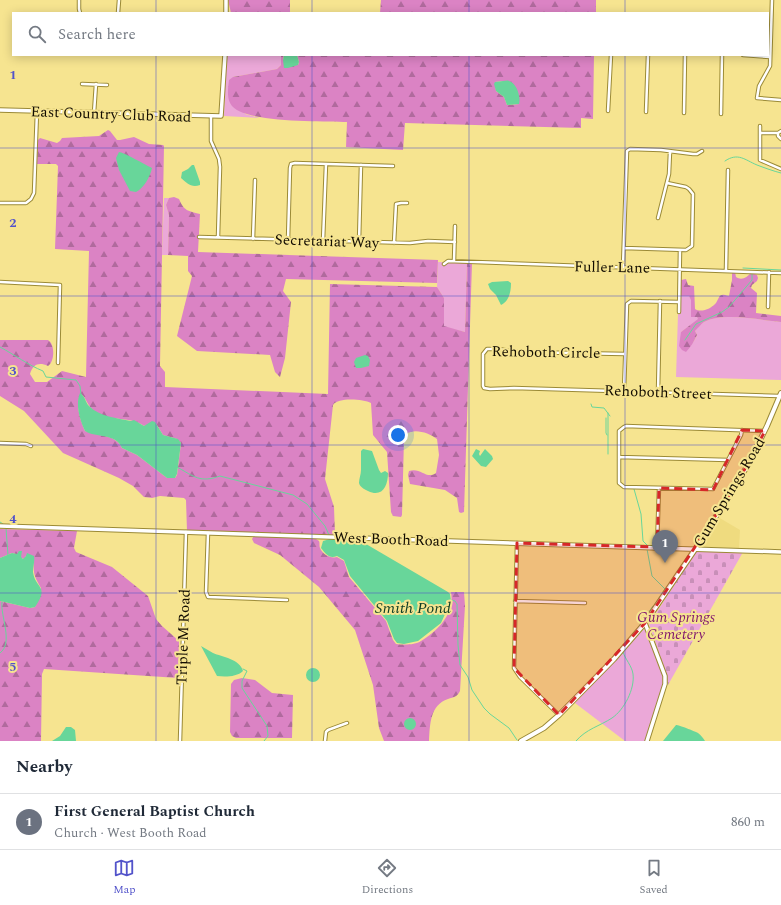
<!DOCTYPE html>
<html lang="en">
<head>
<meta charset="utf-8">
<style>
  :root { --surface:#fff; --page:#f6f6f7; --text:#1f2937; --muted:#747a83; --line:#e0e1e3; --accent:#5253ca }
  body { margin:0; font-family:Spectral,serif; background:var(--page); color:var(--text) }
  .you { position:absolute; left:398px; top:435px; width:14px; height:14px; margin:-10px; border:3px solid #fff; border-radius:50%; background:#1a73e8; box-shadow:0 0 0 6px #1a73e833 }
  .badge { display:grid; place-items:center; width:26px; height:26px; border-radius:50%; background:var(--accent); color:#fff; font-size:13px; font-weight:700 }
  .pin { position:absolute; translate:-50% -33px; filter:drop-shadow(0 1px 2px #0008) }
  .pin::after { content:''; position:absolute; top:21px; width:14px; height:12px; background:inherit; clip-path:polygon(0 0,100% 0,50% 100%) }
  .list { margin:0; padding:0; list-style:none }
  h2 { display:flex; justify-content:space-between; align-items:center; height:52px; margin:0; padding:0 16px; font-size:17px }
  h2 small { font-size:13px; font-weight:400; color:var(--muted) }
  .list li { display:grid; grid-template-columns:26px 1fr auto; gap:12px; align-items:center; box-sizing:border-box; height:56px; padding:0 16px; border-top:1px solid var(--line) }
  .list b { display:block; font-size:15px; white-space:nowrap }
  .list p { margin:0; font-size:13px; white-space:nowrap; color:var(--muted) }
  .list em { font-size:13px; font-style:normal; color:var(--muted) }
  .icon { flex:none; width:22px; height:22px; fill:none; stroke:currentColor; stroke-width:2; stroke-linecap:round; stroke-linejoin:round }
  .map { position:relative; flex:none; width:781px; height:741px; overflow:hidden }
  .search { position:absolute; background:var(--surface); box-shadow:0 2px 10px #0003; left:12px; right:12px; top:12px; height:44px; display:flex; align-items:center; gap:10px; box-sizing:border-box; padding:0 14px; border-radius:0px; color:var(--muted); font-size:15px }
  .sheet { height:108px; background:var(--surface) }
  nav { display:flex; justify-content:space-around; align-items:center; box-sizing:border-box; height:56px; border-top:1px solid var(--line); background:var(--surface); font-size:11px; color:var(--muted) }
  nav a { display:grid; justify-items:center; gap:2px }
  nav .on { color:var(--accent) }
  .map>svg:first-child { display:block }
  .built { fill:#efdb7f }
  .grass { fill:#eba8d8 }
  .forest { fill:url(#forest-firs); fill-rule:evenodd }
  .cemetery { fill:url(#cemetery-stones) }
  .water { fill:#68d69a }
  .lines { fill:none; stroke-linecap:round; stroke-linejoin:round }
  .stream { stroke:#68d69a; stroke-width:1 }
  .minor-casing { stroke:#9b8a36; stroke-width:4.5 }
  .tertiary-casing { stroke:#9b8a36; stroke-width:5.5 }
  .secondary-casing { stroke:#9b8a36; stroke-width:6 }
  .minor { stroke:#fff; stroke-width:2.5 }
  .tertiary { stroke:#fff; stroke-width:3.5 }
  .secondary { stroke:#fff; stroke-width:4 }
  .marked { fill:#d62828; fill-opacity:0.2; stroke:#d62828; stroke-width:3; stroke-dasharray:8 5; stroke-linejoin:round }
  .grid { fill:none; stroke:#5253ca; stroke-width:1; stroke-opacity:0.55 }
  .labels { text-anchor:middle; stroke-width:4; stroke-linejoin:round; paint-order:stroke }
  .street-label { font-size:15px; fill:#120c00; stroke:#f6e490 }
  .park-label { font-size:15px; font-style:italic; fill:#831a6f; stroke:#f6e490 }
  .water-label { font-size:16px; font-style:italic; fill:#0d3d25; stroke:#f6e490 }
  .grid-label { font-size:13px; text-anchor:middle; font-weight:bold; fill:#5253ca; stroke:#f6e490; stroke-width:4; stroke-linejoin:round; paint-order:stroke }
</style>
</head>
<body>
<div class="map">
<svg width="781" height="741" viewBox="0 0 781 741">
  <defs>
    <pattern id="forest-firs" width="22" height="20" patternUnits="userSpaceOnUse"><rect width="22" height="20" fill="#db83c4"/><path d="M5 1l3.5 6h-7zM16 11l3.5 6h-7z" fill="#b06a9d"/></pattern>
    <pattern id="cemetery-stones" width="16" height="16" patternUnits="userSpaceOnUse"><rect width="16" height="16" fill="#eba8d8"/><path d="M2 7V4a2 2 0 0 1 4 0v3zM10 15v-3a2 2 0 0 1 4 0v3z" fill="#c88fb8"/></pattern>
  </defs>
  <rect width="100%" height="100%" fill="#f6e490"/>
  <path class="built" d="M718,517L740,530L739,548L699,547Z"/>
  <path class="grass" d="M226,55H281V65L277,69L233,77L245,114L260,118L224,116Z
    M164,198H169L166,205L169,215L168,255H162Z
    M438,262L467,263L465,332L444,327V298L437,287Z
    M681,296H689L691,299V316L697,317L699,319L681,332L688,349C691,344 695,341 697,335L695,331C697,328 700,324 704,322C724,312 759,320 781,322V380L676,377L678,314L680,313Z
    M645,628L663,677V685L646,741H625L575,703Z"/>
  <path class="forest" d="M228,0H290V13H231Z
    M381,0H596V13H380Z
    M281,55H284L283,60L298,65L299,62L297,55H594L593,119L581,118V128L405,123L403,150L346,147L347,122C323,121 249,123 233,107C226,100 228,89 229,80L233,77L277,69L281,65ZM503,81L519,104L507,105L504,97L496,91L495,82Z
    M108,130L110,131L117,140H120L134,137L149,144L163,145L164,146L160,366L165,372V387L328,394L330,284L437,287L444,298V326L465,332L467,263H472L464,512L461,513L459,512L457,498L445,490L410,484L408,475L409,471C421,467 426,480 436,473L439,455L437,439C429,433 415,428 406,434L404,439L402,515L401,517L393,516L391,512L387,452L373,435L371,403C363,399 338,397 333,405L325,479L334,507L335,535L187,531L186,500L184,498L160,496L152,498L144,497L133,486L119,478L63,453L24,411L0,396V340H48C55,344 55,361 48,366C39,362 33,364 30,374L35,382H47L62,371L86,377L89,251L55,249L58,166L56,164H37L38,140L40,138L57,143L60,141L62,138L99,136ZM81,394C87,398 87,407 96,412C110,422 131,416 144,426L155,422L163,435L177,439L181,443L177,475L175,478H167L137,455L122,448C116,434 97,436 85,431C80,420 75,404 81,394Z
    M174,197L179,199C184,211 188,211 200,214L198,252L438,260L437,283L286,279L283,291L291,302L285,358L280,377L275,372L270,355L197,351L177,336L192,276L188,271V256L168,255L169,215L166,205L169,198Z
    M732,272H735L736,277C742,281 747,277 751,273L757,275L758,278L757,281L752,285L751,288L757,293L756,313L781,316V322C759,320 724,312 704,322C701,324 698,328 695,331L697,335C694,341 691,347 686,352L682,350L679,346L681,332L698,319L697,317H691V300L689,296H681V280L686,279L688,285L694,286L695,309C701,313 711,309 716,303C718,300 719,295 722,295C725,294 727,296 729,296L732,280Z
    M0,529L77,531L74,548L76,552L112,567L148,596L156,619L162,626L179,641L178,678L44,669L42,674L41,741H0V601L30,608L35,607L41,588C34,576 33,573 34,559L26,556L24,559L21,558L20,555L12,553L0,558Z
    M254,536L316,539L319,541C320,543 319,545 320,548C322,554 331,559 337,557L344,561L349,577L386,621L393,640L396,644C404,645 415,645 421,641C438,631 455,613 451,592H464L465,606L460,691C457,697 454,697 448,699C430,705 430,724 429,741H384L379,728L373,685L355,630L319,587L280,555L254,543L252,539Z
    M242,678L255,680L272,693L293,695L292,738H236L232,736L230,732L231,684L234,680Z"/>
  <path class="cemetery" d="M697,550L743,552L668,685L666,673L649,624Z"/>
  <path class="water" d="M284,55H297L299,62L298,65L288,68H284L283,60Z
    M503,81C505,81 507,80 509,81C517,83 521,98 519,104L507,105L504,97L496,91L494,84L495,82Z
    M119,152C123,152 146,165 152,168C150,177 144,188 136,192L130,191L119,170L116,158Z
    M192,165H194L200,182V185C191,188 187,183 181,178L182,172L188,169Z
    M508,281L511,283C511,292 509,301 501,305L496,295L490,289L488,284L492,282Z
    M365,355L368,356L370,360L369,366L361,368H356L354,362L356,358Z
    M80,393C86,397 85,402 89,406C100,417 117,418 131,421L134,420L144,426L152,421L155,422L163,435L178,439L181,443L177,474L175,478H167L137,455L122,448C116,433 96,438 85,431C80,420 75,405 80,393Z
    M363,449L372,451L379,470L381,473L385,471L388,473C388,486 382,498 368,491C364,489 360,487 359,483C359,479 361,474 361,470C361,464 361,458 361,451Z
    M476,449L480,451L479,454L480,456L485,449L492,456L493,459L486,467L481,466L472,456Z
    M330,539L353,541L366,544L448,592L450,594L451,601L441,623L418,641L404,644L397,643L394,639L387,621L350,576L344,560L337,556C329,559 326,554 321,548L323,541Z
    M19,551H22L21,557L23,559L26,556L27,553L34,556C35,561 33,567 33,572C35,589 50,585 35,607L30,608L0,601V558L12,553L17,554Z
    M201,646C205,648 209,651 213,653C222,657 240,659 243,671C237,677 225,677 217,676Z
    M306 675a7 7 0 1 1 14 0a7 7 0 1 1-14 0Z
    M404 724a6 6 0 1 1 12 0a6 6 0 1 1-12 0Z
    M676,725C679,725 694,731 698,733C701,735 703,738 705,741H663Z
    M66,727H71L75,730L76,741H52L60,736Z"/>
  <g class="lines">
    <path class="stream" d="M725,161C738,152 745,160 757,165C765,168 773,171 781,173
      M743,268L781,270
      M685,340L696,324L722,312L729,307L752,280V273
      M0,347C15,355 28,365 43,371L46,377L76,380L80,386L81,395
      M591,404L592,407L604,408L610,416
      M606,418V433L607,435
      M608,454V413
      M177,467C195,477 200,483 220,476L293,495L307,504L325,526L329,535
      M634,489L641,514L643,541L647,545
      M0,522L3,524
      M6,528L8,555
      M647,549L652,576L665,589L655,604
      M451,600L455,601L457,604L458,645L460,665L468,677L472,690L484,708L490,714L509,728L517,740
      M637,629L653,606
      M620,649L636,630
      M0,653C14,643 0,616 2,602
      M243,669L247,671L242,681V688L267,726L268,736L264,741
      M576,741C586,729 600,726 612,718C624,710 635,689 633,674C632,666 625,659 623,652"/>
    <defs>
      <path id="minor" d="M79,0V9L80,13
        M772,0L770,66L759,86L757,98L781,100
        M118,13L119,0
        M743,55L770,57
        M82,84L107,85
        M608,111L611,55
        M646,112L648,55
        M94,113L96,84
        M684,113L685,55
        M721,114L722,55
        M211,117V141L219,159L220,167L218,237
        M760,126V160L781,169
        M760,133H778L781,131
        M778,133V136L781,139
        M0,203H26L31,199L34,193L37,111
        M658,218L669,174L670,152
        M199,237L410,243L428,241L455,242
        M253,239L255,180
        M288,240L290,168L291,164L295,163L393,166
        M323,241L326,164
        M359,242L361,165
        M394,243L396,204L401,203H407
        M624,248L686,250L692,246L693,194L689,189L686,187L667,183
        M454,261L455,226
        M444,264L448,261L781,273
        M623,266L627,151L630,149L661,150L693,154H697L702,151
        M726,270L728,170
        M0,282L60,285L58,363
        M768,307L769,272
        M679,312L680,250
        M625,354L518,352L498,349H487L483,354V386L484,388L490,389L514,388L779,396
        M624,391L627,304L631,301L679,302
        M658,392L660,301
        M742,430L741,435L713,489L624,487L619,483V431L624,427L626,426L764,431
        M0,443L26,444L31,446
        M619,457L728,460
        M208,533L206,592L208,597L287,600
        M517,543L514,668L520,677L559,715
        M657,547L659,488
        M515,601L585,603
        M180,741L186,532
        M325,741L326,732L328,730L347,723"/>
      <path id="tertiary" d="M226,13V0
        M0,110L221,116L225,55
        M0,526L781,552
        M645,623L665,676V684L647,741"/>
      <path id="secondary" d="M521,741L544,728L559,715L614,659L645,623L698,545L748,465L767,426L781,393"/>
    </defs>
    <use href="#minor" class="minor-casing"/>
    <use href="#tertiary" class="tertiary-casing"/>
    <use href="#secondary" class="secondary-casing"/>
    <use href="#minor" class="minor"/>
    <use href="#tertiary" class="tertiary"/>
    <use href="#secondary" class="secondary"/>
  </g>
  <path class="marked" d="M742,430L765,431L739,480L645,623L559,715L514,668L517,543L657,547L659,488L713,490Z"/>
  <path class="grid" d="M156,0V13M312,0V13M469,0V13M625,0V13M156,55V741M312,55V741M469,55V741M625,55V741M0,148H781M0,296H781M0,445H781M0,593H781"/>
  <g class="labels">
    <g class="street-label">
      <text transform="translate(111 114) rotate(2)" y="5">East Country Club Road</text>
      <text transform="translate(327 241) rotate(2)" y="5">Secretariat Way</text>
      <text transform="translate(612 267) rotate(1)" y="5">Fuller Lane</text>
      <text transform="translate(546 352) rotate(1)" y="5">Rehoboth Circle</text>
      <text transform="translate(658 392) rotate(2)" y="5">Rehoboth Street</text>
      <text transform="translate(729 492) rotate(-59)" y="5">Gum Springs Road</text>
      <text transform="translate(391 539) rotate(2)" y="5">West Booth Road</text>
      <text transform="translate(183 637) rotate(-88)" y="5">Triple M Road</text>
    </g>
    <g class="park-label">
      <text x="676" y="622">Gum Springs<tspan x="676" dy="17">Cemetery</tspan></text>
    </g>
    <g class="water-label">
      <text x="413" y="613">Smith Pond</text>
    </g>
  </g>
  <g class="grid-label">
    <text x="13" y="79">1</text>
    <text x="13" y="227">2</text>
    <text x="13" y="375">3</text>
    <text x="13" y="523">4</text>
    <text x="13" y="671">5</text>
  </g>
</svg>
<div class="you"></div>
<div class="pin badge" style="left:665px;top:563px;background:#6b7280">1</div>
<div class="search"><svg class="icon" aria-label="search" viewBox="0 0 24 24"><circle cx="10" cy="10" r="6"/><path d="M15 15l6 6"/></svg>Search here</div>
</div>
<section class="sheet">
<h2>Nearby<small></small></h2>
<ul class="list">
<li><span class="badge" style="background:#6b7280">1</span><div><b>First General Baptist Church</b><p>Church · West Booth Road</p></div><em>860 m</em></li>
</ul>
</section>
<nav>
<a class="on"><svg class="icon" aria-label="map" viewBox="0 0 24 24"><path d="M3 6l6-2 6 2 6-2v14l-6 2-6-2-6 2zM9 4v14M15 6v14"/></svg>Map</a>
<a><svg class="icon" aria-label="directions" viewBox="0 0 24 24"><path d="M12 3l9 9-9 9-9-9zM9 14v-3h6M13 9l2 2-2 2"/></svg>Directions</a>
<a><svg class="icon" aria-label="saved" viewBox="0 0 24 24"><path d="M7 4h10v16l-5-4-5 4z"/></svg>Saved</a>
</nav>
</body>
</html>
